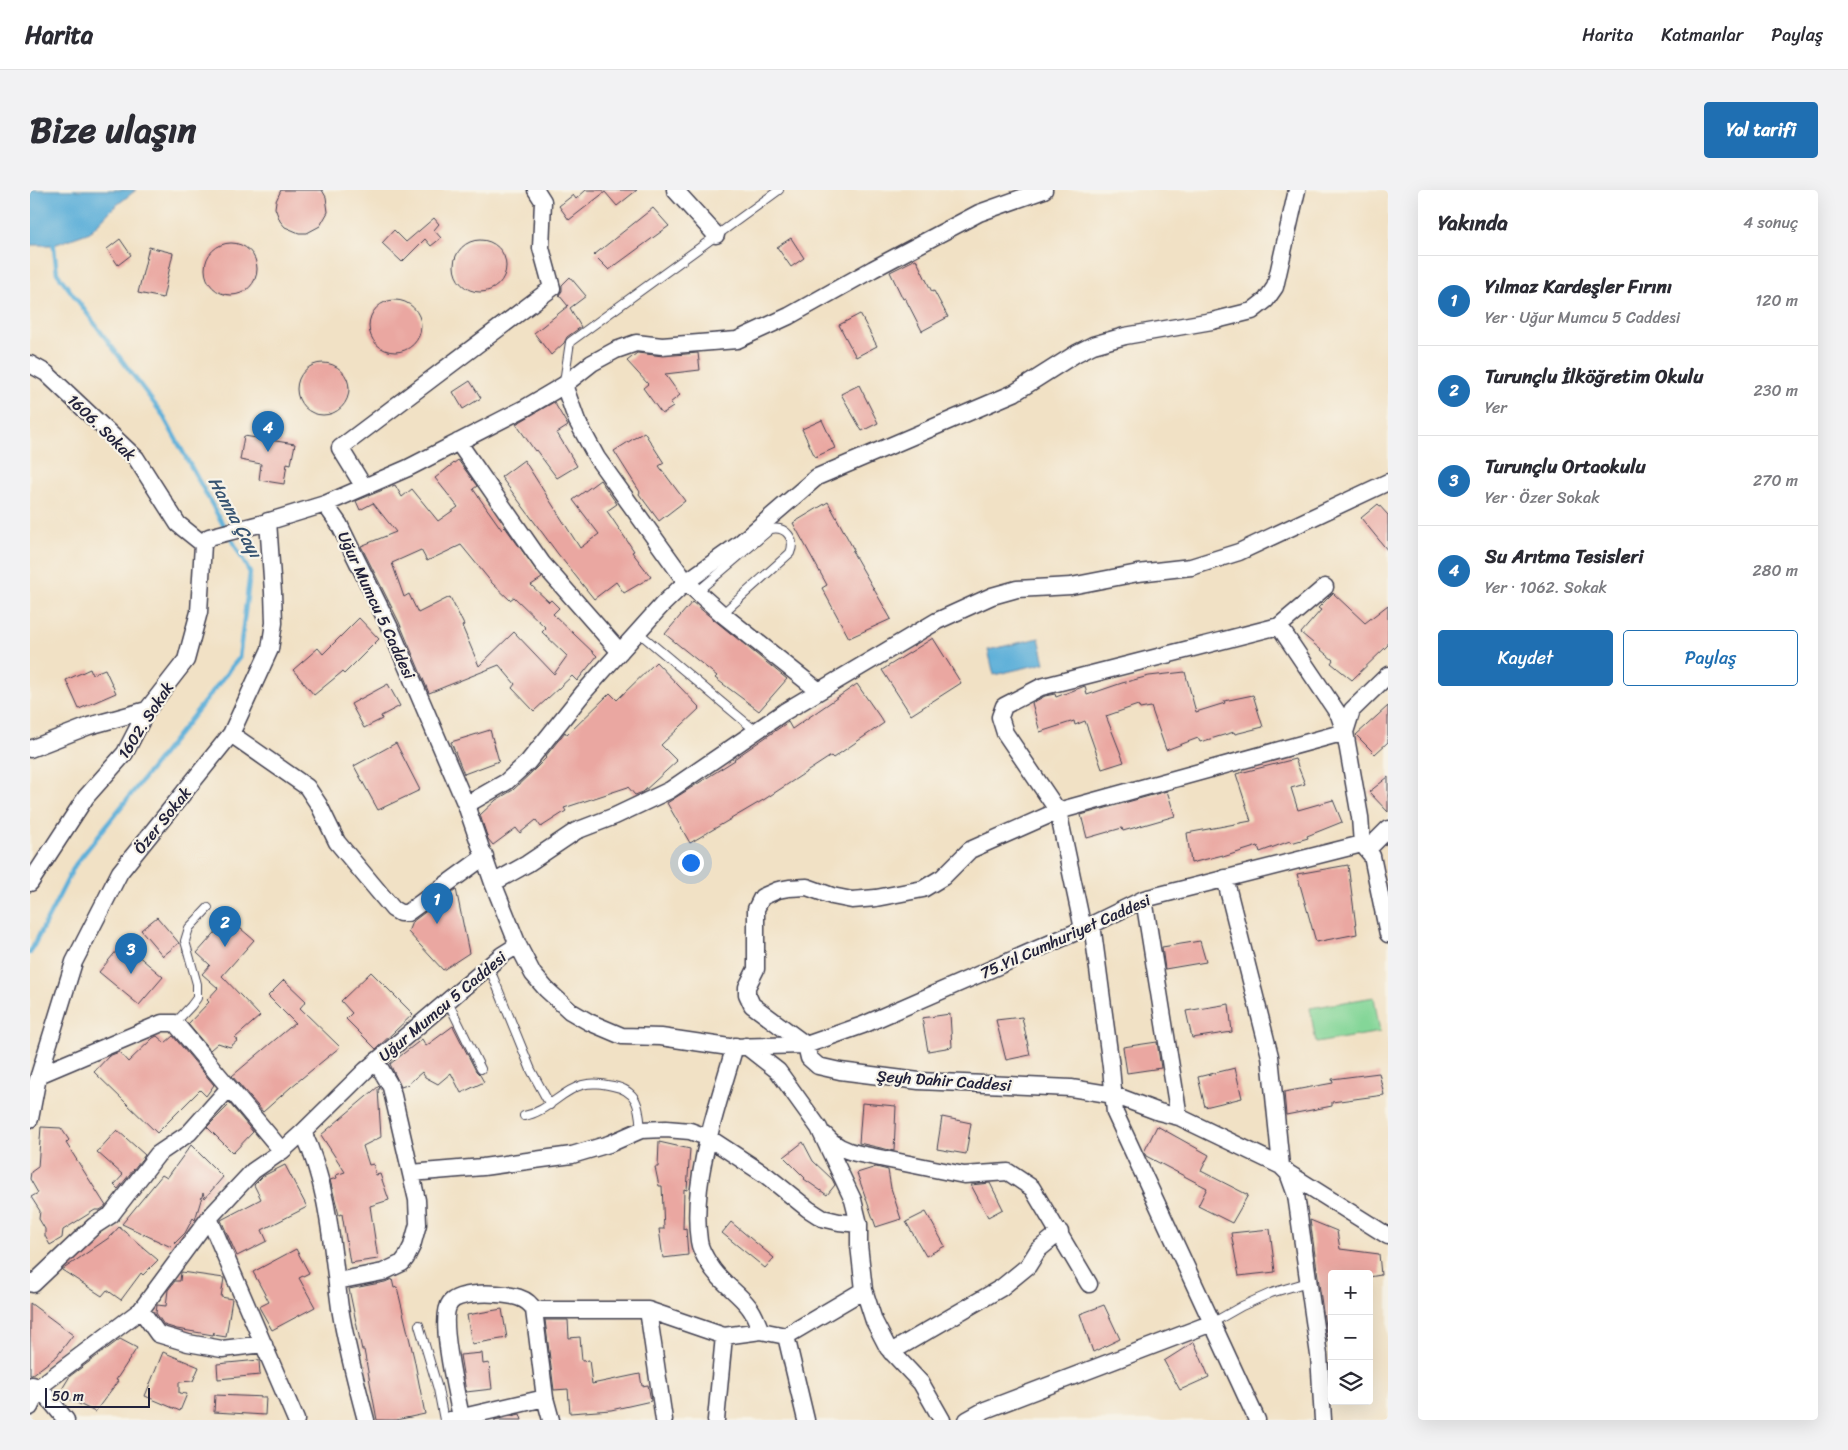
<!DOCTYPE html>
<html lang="tr">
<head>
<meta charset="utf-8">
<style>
  :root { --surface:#fff; --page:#f2f2f3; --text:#2b2b33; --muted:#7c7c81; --line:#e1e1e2; --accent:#1f6fb2 }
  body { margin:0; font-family:Sriracha,sans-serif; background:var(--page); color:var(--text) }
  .controls { position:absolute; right:15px; bottom:15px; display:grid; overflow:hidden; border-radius:5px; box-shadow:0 5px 20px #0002 }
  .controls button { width:45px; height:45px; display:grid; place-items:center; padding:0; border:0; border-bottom:1px solid var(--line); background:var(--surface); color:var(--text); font:25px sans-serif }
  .scale { position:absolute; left:15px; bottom:12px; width:105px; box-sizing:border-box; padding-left:5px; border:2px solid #22223b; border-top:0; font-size:14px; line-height:18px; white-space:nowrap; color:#22223b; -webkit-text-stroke:4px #f7f3e8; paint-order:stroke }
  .you { position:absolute; left:660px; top:672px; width:18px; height:18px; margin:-12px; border:4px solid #fff; border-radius:50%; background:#1a73e8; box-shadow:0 0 0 8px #1a73e833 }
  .badge { display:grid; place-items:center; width:32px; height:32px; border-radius:50%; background:var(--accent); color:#fff; font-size:16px; font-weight:700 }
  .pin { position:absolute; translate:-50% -41px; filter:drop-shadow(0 1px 2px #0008) }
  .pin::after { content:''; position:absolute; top:26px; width:18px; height:15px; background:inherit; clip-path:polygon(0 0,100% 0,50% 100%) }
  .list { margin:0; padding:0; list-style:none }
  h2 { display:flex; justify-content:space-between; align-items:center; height:65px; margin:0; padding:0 20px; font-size:21px }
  h2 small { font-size:16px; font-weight:400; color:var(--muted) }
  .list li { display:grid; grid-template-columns:32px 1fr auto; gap:15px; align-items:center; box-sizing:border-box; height:90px; padding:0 20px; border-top:1px solid var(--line) }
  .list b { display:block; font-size:19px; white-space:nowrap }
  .list p { margin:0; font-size:16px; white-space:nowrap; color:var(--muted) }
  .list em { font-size:16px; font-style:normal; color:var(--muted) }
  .actions { display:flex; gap:10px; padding:15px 20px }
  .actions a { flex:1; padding:11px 0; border:1px solid var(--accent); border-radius:5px; text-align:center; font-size:18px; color:var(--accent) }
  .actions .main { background:var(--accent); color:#fff }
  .icon { flex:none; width:28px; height:28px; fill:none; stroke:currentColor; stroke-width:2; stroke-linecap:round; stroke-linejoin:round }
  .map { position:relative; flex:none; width:1358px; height:1230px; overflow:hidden; border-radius:5px }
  header { display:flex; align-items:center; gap:30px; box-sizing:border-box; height:70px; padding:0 25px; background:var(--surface); border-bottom:1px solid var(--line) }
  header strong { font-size:24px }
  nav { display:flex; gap:28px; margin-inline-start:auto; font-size:18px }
  .intro { display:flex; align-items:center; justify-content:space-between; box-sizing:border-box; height:120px; padding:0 30px }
  h1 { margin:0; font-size:35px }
  .button { padding:12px 22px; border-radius:5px; background:var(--accent); color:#fff; font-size:18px; font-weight:700 }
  main { display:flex; gap:30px; padding:0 30px }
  aside { flex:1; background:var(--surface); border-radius:5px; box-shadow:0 5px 20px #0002 }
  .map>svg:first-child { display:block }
  .green { fill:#84d698; stroke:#537c6a }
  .water { fill:#5eb0d9; stroke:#40698a }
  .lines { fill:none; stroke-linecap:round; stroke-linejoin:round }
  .stream { stroke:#5eb0d9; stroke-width:4.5 }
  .building { fill:#eaa7a1; fill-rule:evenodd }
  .lane-casing { stroke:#413f50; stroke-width:10 }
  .street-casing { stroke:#413f50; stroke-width:19 }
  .lane { stroke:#fff; stroke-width:8 }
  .street { stroke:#fff; stroke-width:16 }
  .labels { text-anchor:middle; stroke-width:4.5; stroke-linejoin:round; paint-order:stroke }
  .street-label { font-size:16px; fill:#22223b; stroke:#f7f3e8 }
  .water-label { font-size:18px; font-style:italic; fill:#375472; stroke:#f7f3e8 }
</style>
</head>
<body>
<header>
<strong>Harita</strong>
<nav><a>Harita</a><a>Katmanlar</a><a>Paylaş</a></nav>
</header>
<div class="intro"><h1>Bize ulaşın</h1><a class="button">Yol tarifi</a></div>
<main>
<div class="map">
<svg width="1358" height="1230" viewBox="0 0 1358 1230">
  <rect width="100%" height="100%" fill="#f7f3e8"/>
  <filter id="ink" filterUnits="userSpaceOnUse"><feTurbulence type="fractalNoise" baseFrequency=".02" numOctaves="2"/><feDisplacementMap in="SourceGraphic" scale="10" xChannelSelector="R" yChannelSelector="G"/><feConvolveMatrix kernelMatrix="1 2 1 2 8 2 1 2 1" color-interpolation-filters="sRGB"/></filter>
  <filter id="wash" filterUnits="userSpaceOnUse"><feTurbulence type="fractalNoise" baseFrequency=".0096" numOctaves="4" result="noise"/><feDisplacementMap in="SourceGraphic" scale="20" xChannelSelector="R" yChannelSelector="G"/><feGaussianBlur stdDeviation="1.12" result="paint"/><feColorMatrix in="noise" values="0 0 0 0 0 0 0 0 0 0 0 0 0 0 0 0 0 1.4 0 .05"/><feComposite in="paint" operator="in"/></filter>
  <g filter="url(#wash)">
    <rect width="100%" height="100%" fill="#f1e1c5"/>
    <path class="green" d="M1344,807L1350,842L1286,853L1280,818Z"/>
    <path class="water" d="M0,0H106L83,18L60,42L24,55H0Z
      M1009,448L1015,473L964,485L958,460Z"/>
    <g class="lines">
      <path class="stream" d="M23,49L27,83L132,224L196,340
        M0,763L45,675L209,468L220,383L200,346"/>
    </g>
    <g id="blocks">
      <path class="building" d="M251,0H292L296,7L298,22L290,36L277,43H269L255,37L250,31L245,18L246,11Z
        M556,0H607L587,16L575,2L539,30L529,16L543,5L546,9Z
        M623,18L639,36L579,80L564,65Z
        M404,28L409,34L404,40L411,48L401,56L395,49L372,72L352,53L364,40L376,52Z
        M761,48L774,68L761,77L747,57Z
        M90,49L101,65L88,75L77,59Z
        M424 76a26 26 0 1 1 52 0a26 26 0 1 1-52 0Z
        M175 79a26 26 0 1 1 52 0a26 26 0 1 1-52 0Z
        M119,57L143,63L133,108L108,103Z
        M886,69L902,102L904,101L918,127L892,141L875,108L873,109L860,82Z
        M540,87L556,106L540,118L551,137L537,147L534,153L521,165L504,143L538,116L529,105L532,101V95Z
        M339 136a26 26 0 1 1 52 0a26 26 0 1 1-52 0Z
        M830,124L847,156L826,167L809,135Z
        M607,163L633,166L668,163L670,180L635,184L650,205L640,213L643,217L632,224L613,198L618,194L597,171Z
        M267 199a26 26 0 1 1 52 0a26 26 0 1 1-52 0Z
        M440,191L451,208L433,219L423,202Z
        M829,195L848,233L832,241L811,204Z
        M524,212L538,236L527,243L547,276L527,288L506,260L505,261L486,234Z
        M792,230L805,258L785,267L772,239Z
        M614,242L634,273L629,276L655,311L629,331L609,304L610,302L584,261Z
        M214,246L265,254L261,274L257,273L254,294L229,290L231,274L210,270Z
        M428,270L447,296L443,299L472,340L475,337L512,388L501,395L519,412L521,410L529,418L523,424L567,466L547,491L542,486L504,521L482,498L485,494L469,475L399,503L369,432L331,356L366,342L343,313L330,320L326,311L365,295L372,307L382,299L408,331L428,317L405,288ZM431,355L462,393L480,410L484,407L516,438L512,442L537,466L524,484L484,442L449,476L432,436L434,435L420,407L388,423L379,404L374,407L362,373L391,360L397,371Z
        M494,270L550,358L569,344L543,310L570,290L587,314L577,321L604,361L602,362L621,387L594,403L586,392L564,409L528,364L471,287Z
        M798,312L824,360L822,361L861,429L819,448L792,398L797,395L763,333Z
        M1348,314L1358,325V361L1331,328Z
        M1303,403L1335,433L1358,415V455L1322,490L1301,473L1303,470L1271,443L1291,420L1288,418Z
        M662,412L757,489L729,521L685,488L687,486L635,444Z
        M329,428L349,449L314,484L312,482L284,505L263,480L288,458L293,464Z
        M903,448L931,493L881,525L852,480Z
        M626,472L670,518L631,555L647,571L613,602L605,605L598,597L534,618L536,621L511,637L506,630L490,643L486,638L463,655L458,649L450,625L466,610L483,600L505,579L516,568L515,567L535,542L537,545L580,503L587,510Z
        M60,479L62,484L75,479L86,503L49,519L36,490Z
        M1155,482L1166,522L1195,513L1194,511L1223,505L1233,537L1205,544L1204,542L1170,552L1168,548L1136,560L1121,517L1110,519L1108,515L1076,526L1094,572L1072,579L1055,531L1045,535L1044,531L1010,542L1002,513L1015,506L1025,504L1026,507L1055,496L1057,505L1092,493L1119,486Z
        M358,494L370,516L351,526L352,529L334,538L321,514Z
        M827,494L854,533L803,568L801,566L735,609L660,653L637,613L705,570L704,569L758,532L762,539Z
        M1358,516V552L1345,564L1326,545Z
        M460,540L469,571L434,584L421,552Z
        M366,553L390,600L348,620L324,576Z
        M1265,569L1275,594L1261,598L1268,620L1303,610L1312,632L1277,646L1278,648L1261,653L1260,651L1230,662L1228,656L1193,667V665L1161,673L1157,643L1221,631L1206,584Z
        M1358,587V622L1339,602Z
        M1137,601L1145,626L1093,641L1092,638L1057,648L1051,625Z
        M1318,675L1327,744L1286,752L1267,684Z
        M426,699L439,763L413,780L378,742L382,732Z
        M127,727L149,753L133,766L111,740Z
        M198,728L224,750L192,786L230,826L205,848L208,850L200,857L188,853L180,860L158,834L179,812L177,810L188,798L172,784L180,775L167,763Z
        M1170,751L1176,772L1135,779L1132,757Z
        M93,753L133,787L109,815L69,782Z
        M341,782L383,824L346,859L316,829L322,823L311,811Z
        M254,790L276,811L270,818L310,857L261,897L233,922L202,886L265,833L238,806Z
        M1199,814L1202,842L1162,848L1156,821Z
        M920,824L922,857L898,861L892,828Z
        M992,827L1000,865L976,870L966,830Z
        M423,836L446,881L450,885L454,892L431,903L421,883L408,894L395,887L392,882L377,895L371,897L360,874L392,849L396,856Z
        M127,846L135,853L143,846L184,895L176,906L170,900L127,943L64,882L79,866L89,862L98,872L123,848Z
        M1127,852L1131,878L1097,883L1093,857Z
        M1205,878L1212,908L1175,917L1168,887Z
        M1349,883L1354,905L1302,912V916L1256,925L1254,902L1303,893L1302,889Z
        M349,896L350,899H348L351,947L333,956L339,975L343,974L346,985L350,984L359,1010L340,1016L348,1069L320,1073L312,1024L309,1025L300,990L307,988L306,985L315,982L291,945Z
        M832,913L866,916L864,961L829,953Z
        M200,914L223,942L203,963L177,937Z
        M912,927L941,933L936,964L907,959Z
        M1127,936L1179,965L1171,981L1218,1005L1202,1033L1168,1016L1177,998L1116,966L1114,962Z
        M11,937L31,938L39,950L36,953L76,1016L70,1020H65L33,1040L32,1048L20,1055L15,1046V1039L9,1029L10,1021L1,1007L8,1003L0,989L1,982L8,977Z
        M87,940L115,965L88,999L84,995L93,985L67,962Z
        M629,952L660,959L657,1000L654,999L653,1039L656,1038L658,1065L633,1068L629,1039H634L632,996H629L625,977H628Z
        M773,952L783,971L802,989L805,995L797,1005L774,989L775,988L754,967Z
        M161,955L193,987L175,1008L173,1003L165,1030L163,1028L155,1043L141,1057L92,1034L132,985L137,988Z
        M255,975L277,1017L232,1040L237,1051L207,1066L191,1030L231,1009L224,995L233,986Z
        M846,977L858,980L861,998L871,1029L846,1037L827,983Z
        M960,993L973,1019L958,1027L941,995Z
        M896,1022L915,1056L896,1066L876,1032Z
        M1280,1030L1307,1041L1310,1059L1349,1064L1351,1085L1339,1087V1084H1302V1150H1297Z
        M701,1032L744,1068L735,1078L692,1043Z
        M89,1037L128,1070L113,1085L111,1083L91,1110L77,1100L72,1106L32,1080L80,1047Z
        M1240,1039L1245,1082L1209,1086L1201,1043Z
        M266,1059L279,1083L269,1088L285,1117L242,1140L229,1117L239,1112L223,1082Z
        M151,1082L194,1088L191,1107L202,1109L196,1147L184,1145V1142L183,1145L147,1139L134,1135L126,1123L127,1115L136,1116L138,1100L145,1091H150Z
        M362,1089L364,1098L367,1097L384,1168L395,1224L366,1230H347L334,1160H332L319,1099L355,1092Z
        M0,1113L43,1145L27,1166L2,1185H0Z
        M1074,1115L1090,1149L1063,1162L1050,1124Z
        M472,1119L477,1148L442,1154L437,1125Z
        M515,1130H538L539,1148L550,1147L552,1171L559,1170L562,1194L610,1184L612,1196L618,1195L621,1211L581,1220L540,1223L538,1199L524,1200Z
        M90,1149L107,1158L86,1190L88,1191L65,1222L29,1204L40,1186Z
        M1164,1152L1179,1187L1150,1200L1134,1171Z
        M133,1162L169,1177L163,1191L149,1192V1203L157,1204L150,1221L115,1206Z
        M452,1163L453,1174L459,1173L462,1199L436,1202L430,1165Z
        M229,1170L230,1185L188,1189L187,1174Z
        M185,1205L236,1207L235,1225L184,1222Z
        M490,1224L492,1230H464Z"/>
    </g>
  </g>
  <g filter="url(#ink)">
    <use href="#blocks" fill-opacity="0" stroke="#413f50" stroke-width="1"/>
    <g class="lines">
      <defs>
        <path id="lane" d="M534,192L540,152L749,0
          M667,402L741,339C756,336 766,349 760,363L692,424
          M608,442L727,542
          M459,777L501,880L520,915
          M418,812L451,879
          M145,833L161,816L167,808V794L155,751L159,738L178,718
          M494,926C517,922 531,901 552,895C563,892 573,894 583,896C609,901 609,918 611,940
          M1182,1133L1212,1116L1241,1103L1278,1092
          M389,1135L408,1199L414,1230"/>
        <path id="street" d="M645,0L686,45
          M0,174L16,183L106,268L148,334L173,354
          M428,252L512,373L590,462
          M334,297L310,258L522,98L511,58L513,11L506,0
          M295,314L309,334L361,440L436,615L463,693L488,755L503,784L516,799L540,821L559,832L592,846L631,847L699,857L776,855L833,835L1053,739L1114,709L1332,654
          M1249,436L1309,525L1315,542L1330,627L1332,654L1342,666L1358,744
          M789,501L692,424L656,392L708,355L787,287L984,203L1047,163L1063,155L1095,146L1182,131L1222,121L1236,110L1245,97L1267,0
          M201,544L277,597L289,615L307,652L363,719L370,723H377L455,666
          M0,559L59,536L117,520
          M436,615L476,592L498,572L554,502L632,415L656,392L567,268L547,231L534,195
          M1337,660L1358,639
          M1195,688L1240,866L1251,976
          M0,693L56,607L95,563L117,520L156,470L169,422L173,354L179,347L230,334L295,314L378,278L495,218L534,195L562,173L586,160L606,153L632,156L707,150L759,126L843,79L949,23L1014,0
          M463,693L497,674L546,641L585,626L640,600L754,522L907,431L962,406L987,399L1041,396L1108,383L1161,377L1209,362L1358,292
          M1114,709L1149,927
          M1062,734L1081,877L1085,923L1227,1230
          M1053,739L1028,621L975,543L970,527L974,516L1011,497L1249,436L1295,397
          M776,855L722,815L717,804V797L726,779V719L732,707L748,700L759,698L777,697L802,706L822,710L846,708L893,699L913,687L940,660L1028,621L1315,542L1322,520L1358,485
          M776,855L779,868L788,876L810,881L889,891L1041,898L1084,905L1129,922L1149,927L1251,976L1258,983L1358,1046
          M705,856C688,915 660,990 669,1051C670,1059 676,1069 680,1075C690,1092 708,1102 719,1117C725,1124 727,1133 731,1141
          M716,856L748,881L789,938L823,1010L829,1034V1055L834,1100L844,1131L858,1158L891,1193L912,1230
          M9,885L132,833H145L252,961
          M0,929L7,892L44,772L90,682L201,544L240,459L244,433L243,402L238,331
          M273,942C299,997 302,1059 310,1118C316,1155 326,1193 336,1230
          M795,945C804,956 815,961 830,964L934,985L978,982L1002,998L1059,1094
          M381,983L453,977L542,965L579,954L611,940L636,939L660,941L679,948L737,986L778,1019L792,1028L809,1032L829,1034
          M1258,983L1266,1005L1289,1165L1293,1230
          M179,1028L266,1230
          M307,1091L353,1082L372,1073L376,1068L382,1056L388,1034L387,1010L361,897L346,871
          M3,1094L64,1036L81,1025L128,964L159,943L199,898
          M111,1120L128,1144L158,1153L192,1159L234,1154
          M504,1120H618L694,1146L731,1141L756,1146L834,1100
          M618,1120L634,1230
          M756,1146L776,1230
          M861,1162L971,1098L998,1076L1008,1060L1030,1042
          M2,1195L9,1197L36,1230
          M0,1217L9,1197L111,1120L179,1028L223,981L252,961L273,942L336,880L472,765L488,755
          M431,1227C427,1205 408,1128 420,1113C427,1103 456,1103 467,1104C481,1105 498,1107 504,1120L515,1208L521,1230
          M420,1230L515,1208
          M686,1230L694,1146
          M937,1230L955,1220L1182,1133"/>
      </defs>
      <use href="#lane" class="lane-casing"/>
      <use href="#street" class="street-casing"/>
      <use href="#lane" class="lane"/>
      <use href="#street" class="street"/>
    </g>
  </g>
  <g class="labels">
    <g class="street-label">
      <text transform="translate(72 237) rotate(44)" y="6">1606. Sokak</text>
      <text transform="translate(347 415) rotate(65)" y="6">Uğur Mumcu 5 Caddesi</text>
      <text transform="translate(115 530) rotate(-57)" y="6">1602. Sokak</text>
      <text transform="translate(132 630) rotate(-51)" y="6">Özer Sokak</text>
      <text transform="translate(1035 746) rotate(-24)" y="6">75.Yıl Cumhuriyet Caddesi</text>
      <text transform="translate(412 816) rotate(-40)" y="6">Uğur Mumcu 5 Caddesi</text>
      <text transform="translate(914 890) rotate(4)" y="6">Şeyh Dahir Caddesi</text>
    </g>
    <g class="water-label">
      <text transform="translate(205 327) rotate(61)" y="6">Hanna Çayı</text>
    </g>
  </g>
</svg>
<div class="controls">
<button>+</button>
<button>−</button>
<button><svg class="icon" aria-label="layers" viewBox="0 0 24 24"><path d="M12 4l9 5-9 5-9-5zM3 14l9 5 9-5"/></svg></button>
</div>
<div class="scale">50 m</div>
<div class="you"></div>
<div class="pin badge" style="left:407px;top:734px">1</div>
<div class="pin badge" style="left:195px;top:757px">2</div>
<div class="pin badge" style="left:101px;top:784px">3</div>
<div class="pin badge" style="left:238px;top:262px">4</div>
</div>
<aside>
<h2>Yakında<small>4 sonuç</small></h2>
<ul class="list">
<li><span class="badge">1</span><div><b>Yılmaz Kardeşler Fırını</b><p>Yer · Uğur Mumcu 5 Caddesi</p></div><em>120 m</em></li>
<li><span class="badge">2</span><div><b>Turunçlu İlköğretim Okulu</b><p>Yer</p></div><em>230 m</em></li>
<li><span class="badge">3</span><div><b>Turunçlu Ortaokulu</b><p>Yer · Özer Sokak</p></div><em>270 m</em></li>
<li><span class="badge">4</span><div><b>Su Arıtma Tesisleri</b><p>Yer · 1062. Sokak</p></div><em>280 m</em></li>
</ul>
<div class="actions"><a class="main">Kaydet</a><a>Paylaş</a></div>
</aside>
</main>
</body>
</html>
